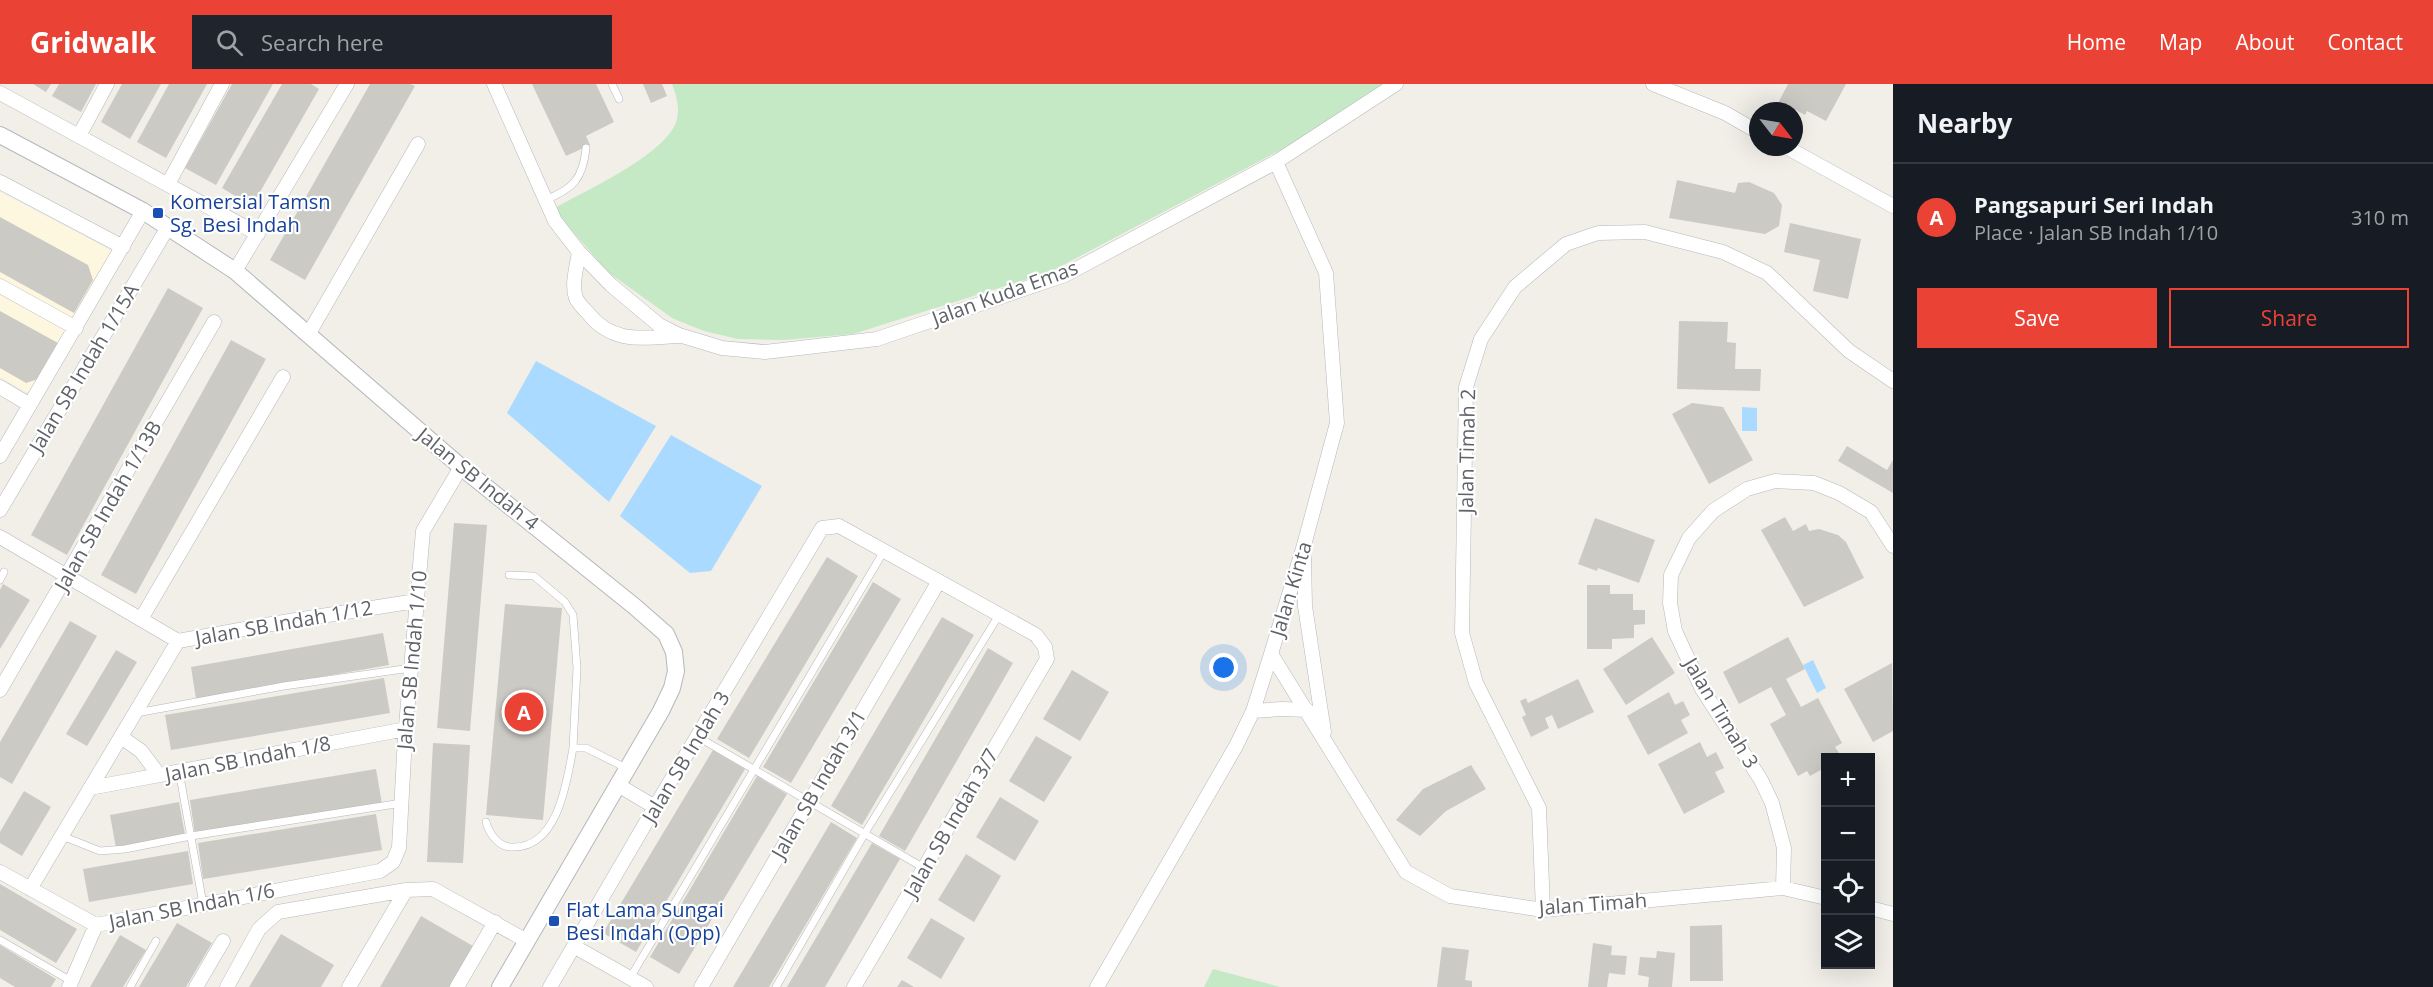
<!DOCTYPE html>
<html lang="en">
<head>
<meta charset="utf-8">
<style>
  :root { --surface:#171b24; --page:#20242c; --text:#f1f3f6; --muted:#9ea1a6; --line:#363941; --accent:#ea4335 }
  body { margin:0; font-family:"Open Sans",sans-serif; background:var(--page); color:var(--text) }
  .controls { position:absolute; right:18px; bottom:18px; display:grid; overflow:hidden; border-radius:0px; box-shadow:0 6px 24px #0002 }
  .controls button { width:54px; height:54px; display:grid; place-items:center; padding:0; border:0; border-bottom:2px solid var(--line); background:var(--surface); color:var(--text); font:30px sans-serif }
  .compass { position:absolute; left:1749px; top:18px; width:54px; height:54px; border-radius:50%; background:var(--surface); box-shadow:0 6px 24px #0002; rotate:121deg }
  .you { position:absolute; left:1224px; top:584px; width:21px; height:21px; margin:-15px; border:4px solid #fff; border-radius:50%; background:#1a73e8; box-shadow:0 0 0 9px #1a73e833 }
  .badge { display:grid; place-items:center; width:39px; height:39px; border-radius:50%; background:var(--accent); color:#fff; font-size:20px; font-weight:700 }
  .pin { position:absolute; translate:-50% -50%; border:3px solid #fff; box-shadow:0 2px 6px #0006 }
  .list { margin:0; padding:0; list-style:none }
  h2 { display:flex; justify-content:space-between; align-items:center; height:78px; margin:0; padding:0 24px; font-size:26px }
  h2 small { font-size:20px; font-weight:400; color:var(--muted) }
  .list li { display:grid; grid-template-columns:39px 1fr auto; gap:18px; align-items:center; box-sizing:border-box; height:108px; padding:0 24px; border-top:2px solid var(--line) }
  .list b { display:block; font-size:22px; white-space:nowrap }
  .list p { margin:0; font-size:20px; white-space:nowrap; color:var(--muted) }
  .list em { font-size:20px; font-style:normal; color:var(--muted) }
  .actions { display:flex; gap:12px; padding:18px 24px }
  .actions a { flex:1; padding:14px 0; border:2px solid var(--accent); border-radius:0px; text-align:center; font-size:21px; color:var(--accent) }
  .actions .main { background:var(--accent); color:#fff }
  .icon { flex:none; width:33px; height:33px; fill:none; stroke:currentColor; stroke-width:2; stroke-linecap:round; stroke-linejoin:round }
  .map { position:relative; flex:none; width:1893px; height:903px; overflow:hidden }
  header { display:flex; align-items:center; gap:36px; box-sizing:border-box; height:84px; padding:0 30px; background:var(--accent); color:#fff }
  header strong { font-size:28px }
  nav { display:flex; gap:33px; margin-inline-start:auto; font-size:21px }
  .search { width:420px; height:54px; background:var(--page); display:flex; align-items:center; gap:15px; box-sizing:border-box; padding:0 21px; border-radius:0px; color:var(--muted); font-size:22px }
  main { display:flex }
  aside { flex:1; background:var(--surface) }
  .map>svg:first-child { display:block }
  .commercial { fill:#fef7e0 }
  .green { fill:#c5e8c5 }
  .water { fill:#aadaff }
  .building { fill:#cccac5 }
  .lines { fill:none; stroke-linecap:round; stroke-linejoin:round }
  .service-casing { stroke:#b5b8bc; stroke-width:8 }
  .minor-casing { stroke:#b5b8bc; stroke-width:15 }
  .tertiary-casing { stroke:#b5b8bc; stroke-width:18 }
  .service { stroke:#fff; stroke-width:7 }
  .minor { stroke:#fff; stroke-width:14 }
  .tertiary { stroke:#fff; stroke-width:16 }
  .transit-dot { fill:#1a4fb4; stroke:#fff; stroke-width:2 }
  .labels { text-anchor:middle; stroke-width:4.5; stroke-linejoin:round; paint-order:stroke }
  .transit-label { font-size:20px; fill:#164399; stroke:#fff; text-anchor:start }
  .street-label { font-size:20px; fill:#5f6368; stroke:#fff }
</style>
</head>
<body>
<header>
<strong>Gridwalk</strong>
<div class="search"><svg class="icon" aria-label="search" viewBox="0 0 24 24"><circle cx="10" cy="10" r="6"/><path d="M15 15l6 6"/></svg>Search here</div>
<nav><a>Home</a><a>Map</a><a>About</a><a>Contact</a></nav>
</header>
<main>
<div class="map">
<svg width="1893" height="903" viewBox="0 0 1893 903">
  <rect width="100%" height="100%" fill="#f1efe8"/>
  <path class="commercial" d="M0,108L112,167L29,309L0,293Z"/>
  <path class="green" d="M672,0H1387L1305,53L1050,188L853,250L784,256L738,255L704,247L672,234L608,188L553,125C585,107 660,73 675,41C681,27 677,13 672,0Z
    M1213,885L1280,903H1204Z"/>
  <path class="water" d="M536,277L656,342L609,418L507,329Z
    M1742,323L1757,324V347H1742Z
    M671,351L762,402L711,487L690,489L620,432Z
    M1813,576L1826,604L1817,609L1803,581Z"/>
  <path class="building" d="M33,0H51L46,8Z
    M59,0H96L81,28L52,12Z
    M122,0H161L130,55L101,38Z
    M169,0H207L166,74L137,58Z
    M232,0H273L216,101L185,84Z
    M282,0H311L319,5L252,122L222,104Z
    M370,0H410L415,2L305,196L270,176Z
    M532,0H596L614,38L586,52L590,61L566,72Z
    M643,0H662L667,12L651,19Z
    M1788,0H1846L1826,37L1807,27L1805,31L1792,24L1790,27H1783L1776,23Z
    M1677,96L1735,109L1738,99L1749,98L1774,109L1782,121L1779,142L1765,150L1669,134Z
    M0,133L88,181L93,196L74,229L0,188Z
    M1790,139L1861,155L1848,215L1813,207L1820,176L1784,168Z
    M168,204L203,224L67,471L31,451Z
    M0,227L58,259L38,295L26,299L0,284Z
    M1679,237L1728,238L1727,258L1736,259L1735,285H1761L1760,307L1677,305Z
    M231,256L266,275L136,510L101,491Z
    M1692,319L1723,323L1753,376L1709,400L1672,330Z
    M1847,362L1887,386L1893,376V409L1838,377Z
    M1785,433L1793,447L1806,440L1809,447L1819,445L1838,451L1846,458L1864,494L1804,523L1761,446Z
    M1595,434L1655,456L1639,499L1598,484L1597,487L1578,480Z
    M454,439L487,441L470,647L437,644Z
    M827,473L858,492L749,674L717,655Z
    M873,498L901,515L791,699L763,683Z
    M3,500L30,516L0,565V506Z
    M1587,501H1610V510H1633V526H1645V540L1634,541V554L1612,555V565H1587Z
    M505,520L562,524L543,736L486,731Z
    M942,533L974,551L862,741L831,722Z
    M70,537L97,552L12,700L0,693V658Z
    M383,549L389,581L196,615L191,583Z
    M1652,553L1675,589L1626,621L1603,585Z
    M1788,553L1805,585L1786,595L1801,623L1818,614L1842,659L1835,663L1839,669L1835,674H1826V683L1810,692L1807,687L1798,692L1770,640L1786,631L1771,603L1739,620L1723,588Z
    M988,564L1013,579L905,767L879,752Z
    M116,566L137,578L87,662L66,650Z
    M1892,579L1893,647L1873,658L1844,605Z
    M1072,586L1109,608L1080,657L1043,635Z
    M384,594L390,629L171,666L165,631Z
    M1578,595L1594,628L1558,645L1552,631L1545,634L1549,644L1531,653L1522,633L1526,631L1520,617L1526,614L1528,619Z
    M1669,608L1675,621L1683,617L1690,631L1681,636L1688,649L1648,671L1627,632Z
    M1036,652L1072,673L1044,718L1009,697Z
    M1700,658L1707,673L1716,668L1724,684L1715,688L1725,708L1684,730L1658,680Z
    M433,659L470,661L463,779L427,778Z
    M713,666L745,685L636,868L603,849Z
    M1471,681L1486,705L1446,727L1420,752L1396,736L1423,705Z
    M376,685L382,720L195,751L190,716Z
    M757,692L787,710L679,890L650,873Z
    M24,707L51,723L22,772L0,759V748Z
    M1000,713L1039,737L1015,777L976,753Z
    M179,718L185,751L116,764L110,731Z
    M376,730L382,766L203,795L198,759Z
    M831,738L857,754L769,903H733Z
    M872,759L900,775L825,903H787Z
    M188,767L193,800L89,818L83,785Z
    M966,770L1001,792L974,838L938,816Z
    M0,800L77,845L56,879L0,846Z
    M421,832L473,862L449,903H380Z
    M931,834L965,854L941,895L907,874Z
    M177,839L212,859L186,903H139Z
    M1722,841L1723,897H1690V842Z
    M281,850L334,881L321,903H249Z
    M120,851L146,866L123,903H90Z
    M1593,859L1612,862L1611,871L1627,872L1625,891L1609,889L1607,903H1588Z
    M0,861L56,895L51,903H15L0,894Z
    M1442,863L1469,866L1465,896L1472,897V903H1437Z
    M1657,867L1675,869L1672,903H1648L1649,893L1638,891L1640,873L1656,874Z
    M902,896L914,903H897Z"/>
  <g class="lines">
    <defs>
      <path id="service" d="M612,0L619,15
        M545,116C573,105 583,95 586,64
        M509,491L534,492L565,518L573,531L577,584L573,664
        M0,496L4,488
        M136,629L284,602L411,584
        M698,653L924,784
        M179,687L203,820
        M486,738C489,749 498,763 511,763C558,766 567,697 573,664H586L628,685
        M62,752L100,767L125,765L191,752L402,719
        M0,856L71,897
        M630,894L884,467
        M130,903L156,857
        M776,903L865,749L999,531"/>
      <path id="minor" d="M494,0L555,137L579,168L611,201L659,241L679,251L722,264L765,268L877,255L1065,191L1276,78L1396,0
        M1653,0L1725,29L1758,48
        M0,9L258,150
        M79,52L107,0
        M1786,63L1893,122
        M0,98L123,163
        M168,100L222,0
        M579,168C577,182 571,201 576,214C578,219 584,225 588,229C612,260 642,254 677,252
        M235,187L347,0
        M0,202L76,244
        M308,251L418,60
        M0,303L30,321
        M0,372L143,127
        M0,426L168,143
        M0,453L178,557L277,539L416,517
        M1304,474L1305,522L1324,648
        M141,535L283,293
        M1271,570L1406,788L1450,812L1543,826L1783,804L1826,814
        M0,606L214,238
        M1253,627L1282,625L1307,626
        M121,653L141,667L159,691
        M618,701L655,723
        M90,704L406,645
        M0,788L96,841L380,787L393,778L399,764L405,653L423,447L461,383
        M1783,804L1784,764L1772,719L1761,696L1702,605L1675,547L1670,519L1671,491L1689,454L1713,427L1747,405L1775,397L1814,399L1839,409L1871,428L1893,462
        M30,805L178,557
        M1870,824L1893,830
        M1543,826L1539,724L1476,599L1462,549L1466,303L1481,255L1515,203L1566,160L1598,149L1645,148L1723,168L1767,189L1849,267L1893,297
        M575,863L646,903
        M69,903L96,841
        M196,903L223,857
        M227,903L259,845L278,828L406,806L433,805L527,857
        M349,903L406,806
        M457,903L495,838
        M550,903L655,723L822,444L839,442L1036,551L1045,563L1047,575L854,903
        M701,903L939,497
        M1097,903L1236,662L1253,627L1271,570L1304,461L1337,339L1326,189L1276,78"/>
      <path id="tertiary" d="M0,51L143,127L235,187L461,383L634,522L666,550L674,568L676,587L672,604L661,627L500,903"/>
    </defs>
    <use href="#service" class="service-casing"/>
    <use href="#minor" class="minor-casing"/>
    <use href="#tertiary" class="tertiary-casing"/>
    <use href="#service" class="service"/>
    <use href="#minor" class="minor"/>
    <use href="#tertiary" class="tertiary"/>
  </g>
  <g class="transit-dot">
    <rect x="152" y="123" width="12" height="12" rx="3"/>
    <rect x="548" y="831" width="12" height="12" rx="3"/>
  </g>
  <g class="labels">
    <g class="transit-label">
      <text x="170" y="125">Komersial Tamsn<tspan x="170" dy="23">Sg. Besi Indah</tspan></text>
      <text x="566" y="833">Flat Lama Sungai<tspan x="566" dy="23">Besi Indah (Opp)</tspan></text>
    </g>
    <g class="street-label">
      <text transform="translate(1005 209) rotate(-20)" y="7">Jalan Kuda Emas</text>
      <text transform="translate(84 284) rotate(-59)" y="7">Jalan SB Indah 1/15A</text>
      <text transform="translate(1467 367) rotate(-89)" y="7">Jalan Timah 2</text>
      <text transform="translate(478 395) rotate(39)" y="7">Jalan SB Indah 4</text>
      <text transform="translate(108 422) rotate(-60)" y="7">Jalan SB Indah 1/13B</text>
      <text transform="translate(1291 505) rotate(-73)" y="7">Jalan Kinta</text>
      <text transform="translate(284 539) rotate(-10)" y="7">Jalan SB Indah 1/12</text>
      <text transform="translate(412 576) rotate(-85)" y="7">Jalan SB Indah 1/10</text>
      <text transform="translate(1721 629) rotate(59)" y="7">Jalan Timah 3</text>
      <text transform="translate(686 673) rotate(-59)" y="7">Jalan SB Indah 3</text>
      <text transform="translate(248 675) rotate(-11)" y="7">Jalan SB Indah 1/8</text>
      <text transform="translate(819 700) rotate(-60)" y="7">Jalan SB Indah 3/1</text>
      <text transform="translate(951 739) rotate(-60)" y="7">Jalan SB Indah 3/7</text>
      <text transform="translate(1593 820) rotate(-4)" y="7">Jalan Timah</text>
      <text transform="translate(192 822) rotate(-11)" y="7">Jalan SB Indah 1/6</text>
    </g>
  </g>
</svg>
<div class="controls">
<button>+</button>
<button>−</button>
<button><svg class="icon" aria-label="locate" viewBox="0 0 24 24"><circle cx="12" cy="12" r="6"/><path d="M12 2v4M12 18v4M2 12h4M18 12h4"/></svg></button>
<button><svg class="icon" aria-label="layers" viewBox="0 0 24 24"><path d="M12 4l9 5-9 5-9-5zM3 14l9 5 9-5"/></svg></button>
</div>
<svg class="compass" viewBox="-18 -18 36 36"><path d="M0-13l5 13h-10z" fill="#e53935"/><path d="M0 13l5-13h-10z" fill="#9ea1a6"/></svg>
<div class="you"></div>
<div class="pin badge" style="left:524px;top:628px">A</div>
</div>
<aside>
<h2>Nearby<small></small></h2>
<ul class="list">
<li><span class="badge">A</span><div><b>Pangsapuri Seri Indah</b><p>Place · Jalan SB Indah 1/10</p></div><em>310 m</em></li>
</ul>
<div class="actions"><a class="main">Save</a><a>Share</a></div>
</aside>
</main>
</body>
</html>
